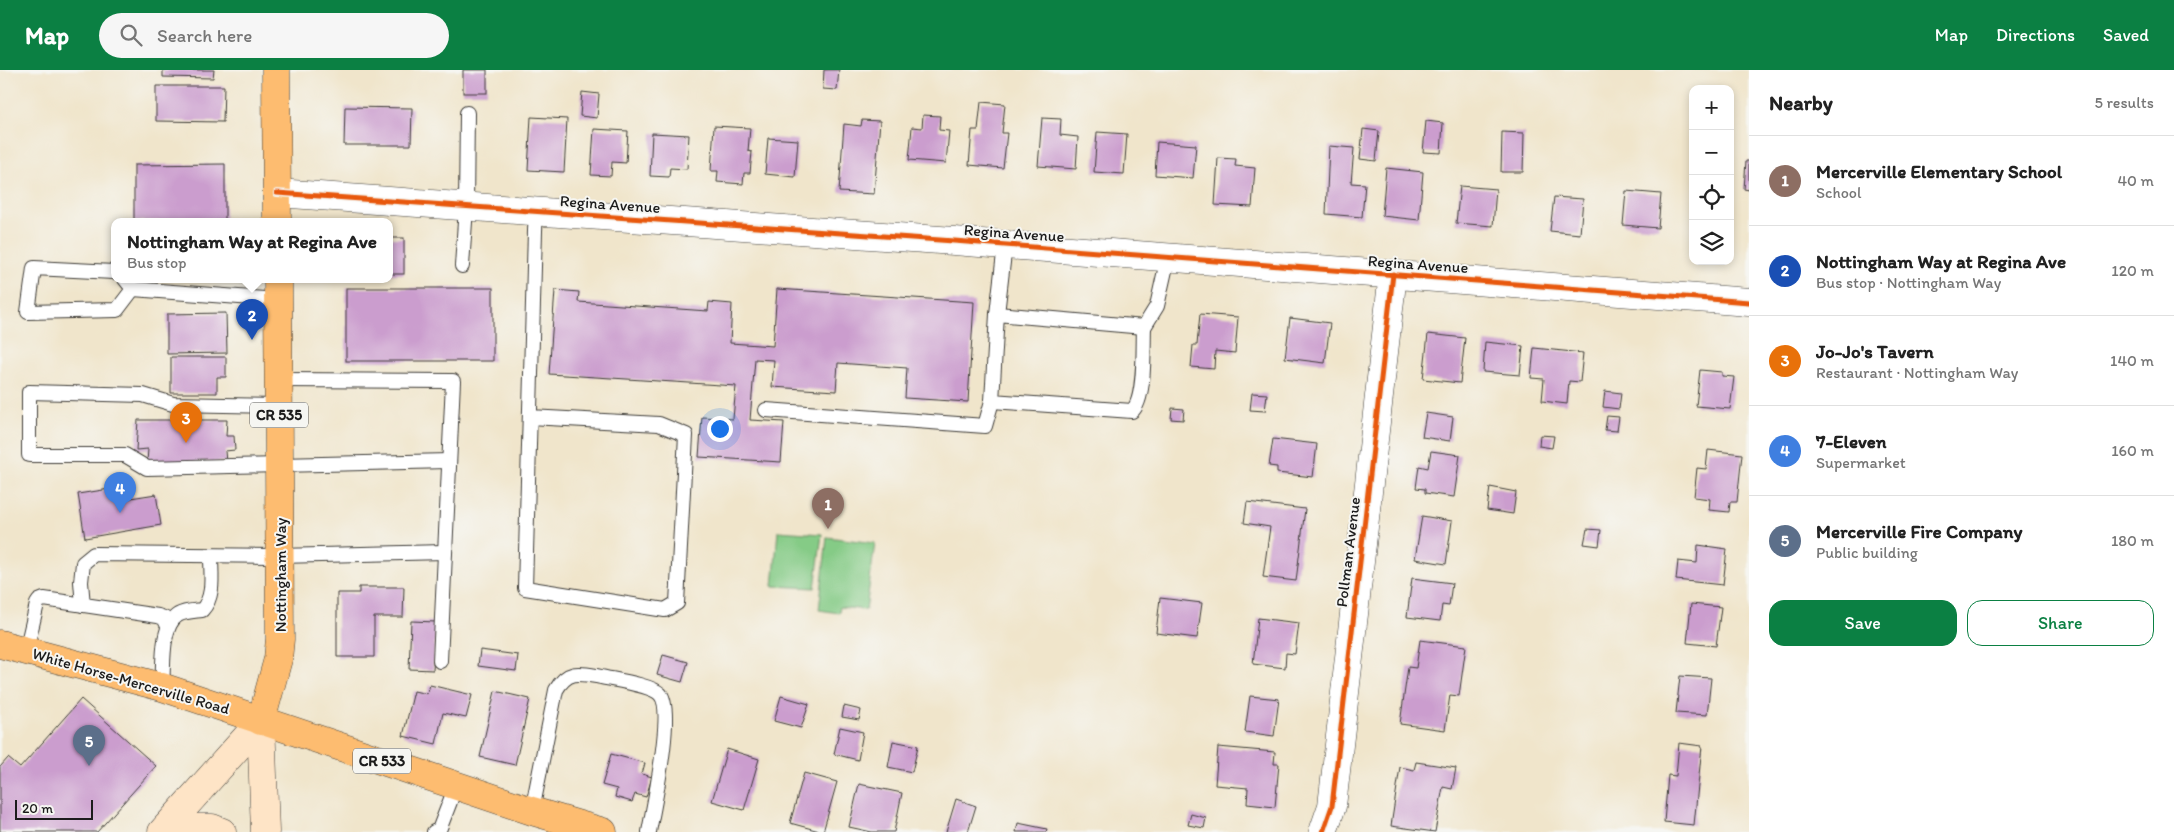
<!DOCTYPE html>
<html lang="en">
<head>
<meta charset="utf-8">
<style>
  body { margin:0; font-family:Itim,sans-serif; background:#f6f6f6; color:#222 }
  .controls { position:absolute; right:15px; top:15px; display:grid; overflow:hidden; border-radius:10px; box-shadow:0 2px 8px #0003 }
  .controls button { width:45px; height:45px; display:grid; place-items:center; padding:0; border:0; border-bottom:1px solid #e0e0e0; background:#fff; color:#222; font:25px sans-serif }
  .scale { position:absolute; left:15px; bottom:12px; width:78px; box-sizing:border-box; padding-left:5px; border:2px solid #1c1c1c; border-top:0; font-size:14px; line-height:18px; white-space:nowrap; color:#1c1c1c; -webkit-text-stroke:4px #f6f6f2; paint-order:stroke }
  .you { position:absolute; left:719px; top:358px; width:18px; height:18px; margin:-12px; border:4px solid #fff; border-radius:50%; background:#1a73e8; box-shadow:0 0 0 8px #1a73e833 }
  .badge { display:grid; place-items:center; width:32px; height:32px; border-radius:50%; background:#0b8043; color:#fff; font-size:16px; font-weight:700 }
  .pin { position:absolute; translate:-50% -41px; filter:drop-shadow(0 1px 2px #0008) }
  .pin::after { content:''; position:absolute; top:26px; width:18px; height:15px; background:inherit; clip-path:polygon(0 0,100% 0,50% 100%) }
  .popup { position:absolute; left:111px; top:148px; width:282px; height:65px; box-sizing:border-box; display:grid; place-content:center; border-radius:10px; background:#fff; filter:drop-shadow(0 1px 4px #0005); font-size:16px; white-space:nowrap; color:#767676 }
  .popup b { font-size:19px; color:#222 }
  .popup::after { content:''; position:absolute; left:50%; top:100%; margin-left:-10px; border:10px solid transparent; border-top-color:#fff }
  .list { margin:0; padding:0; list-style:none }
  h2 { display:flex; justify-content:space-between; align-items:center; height:65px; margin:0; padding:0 20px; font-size:21px }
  h2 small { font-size:16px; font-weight:400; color:#767676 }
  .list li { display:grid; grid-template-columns:32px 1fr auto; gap:15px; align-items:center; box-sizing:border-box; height:90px; padding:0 20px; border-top:1px solid #e0e0e0 }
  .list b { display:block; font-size:19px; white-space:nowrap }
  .list p { margin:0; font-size:16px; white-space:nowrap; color:#767676 }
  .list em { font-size:16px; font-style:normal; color:#767676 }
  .actions { display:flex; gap:10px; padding:15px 20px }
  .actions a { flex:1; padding:11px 0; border:1px solid #0b8043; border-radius:15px; text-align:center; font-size:18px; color:#0b8043 }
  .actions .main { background:#0b8043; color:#fff }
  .icon { flex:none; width:28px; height:28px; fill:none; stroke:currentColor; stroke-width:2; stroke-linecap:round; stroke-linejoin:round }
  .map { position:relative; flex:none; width:1749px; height:762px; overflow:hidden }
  header { display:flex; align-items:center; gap:30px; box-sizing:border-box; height:70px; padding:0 25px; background:#0b8043; color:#fff }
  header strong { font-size:24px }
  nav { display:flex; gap:28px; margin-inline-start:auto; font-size:18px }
  .search { width:350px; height:45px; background:#f6f6f6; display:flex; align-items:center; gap:12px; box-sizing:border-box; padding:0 18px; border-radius:28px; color:#767676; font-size:19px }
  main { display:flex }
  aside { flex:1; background:#fff }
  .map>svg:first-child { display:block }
  .green { fill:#85cb86; stroke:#507451 }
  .building { fill:#cb9dce }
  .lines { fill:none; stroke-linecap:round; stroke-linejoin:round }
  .lane-casing { stroke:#3c3a36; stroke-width:16 }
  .street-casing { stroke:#3c3a36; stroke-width:29 }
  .secondary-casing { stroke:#3c3a36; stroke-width:29 }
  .primary-casing { stroke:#3c3a36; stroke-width:29 }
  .lane { stroke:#fff; stroke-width:14 }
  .street { stroke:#fff; stroke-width:28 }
  .secondary { stroke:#fee4c6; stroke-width:28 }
  .primary { stroke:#fdbc70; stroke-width:28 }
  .cycleway-casing { stroke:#f6f6f2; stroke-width:8 }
  .cycleway { stroke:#e8590c; stroke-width:5 }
  .labels { text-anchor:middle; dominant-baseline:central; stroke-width:4; stroke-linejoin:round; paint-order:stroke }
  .shield { fill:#f6f6f2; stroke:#5d5d5c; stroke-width:1 }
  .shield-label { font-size:15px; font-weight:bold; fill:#1c1c1c }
  .street-label { font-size:16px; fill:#1c1c1c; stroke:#f6f6f2 }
</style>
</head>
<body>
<header>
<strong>Map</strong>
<div class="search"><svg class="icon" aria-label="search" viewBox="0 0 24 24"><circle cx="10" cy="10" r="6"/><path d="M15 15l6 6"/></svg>Search here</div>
<nav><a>Map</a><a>Directions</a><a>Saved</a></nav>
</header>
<main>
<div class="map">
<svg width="1749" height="762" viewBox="0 0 1749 762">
  <rect width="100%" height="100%" fill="#f6f6f2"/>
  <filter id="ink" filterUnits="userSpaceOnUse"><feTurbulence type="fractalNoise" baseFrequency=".02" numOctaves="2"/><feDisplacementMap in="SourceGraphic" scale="10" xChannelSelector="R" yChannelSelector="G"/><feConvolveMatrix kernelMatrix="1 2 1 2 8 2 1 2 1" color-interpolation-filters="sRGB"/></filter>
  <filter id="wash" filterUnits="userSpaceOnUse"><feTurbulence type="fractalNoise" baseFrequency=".0096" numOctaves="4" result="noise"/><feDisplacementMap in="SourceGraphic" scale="20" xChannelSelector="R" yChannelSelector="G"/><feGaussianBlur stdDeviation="1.12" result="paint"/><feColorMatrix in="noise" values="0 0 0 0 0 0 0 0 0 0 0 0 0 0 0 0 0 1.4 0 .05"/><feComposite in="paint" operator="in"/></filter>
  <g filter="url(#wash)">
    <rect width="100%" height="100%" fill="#f0e5cb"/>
    <g class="green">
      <polygon points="778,461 822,464 815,518 773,516"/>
      <polygon points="827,467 875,473 866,540 840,537 839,543 819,540"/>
    </g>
    <g id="blocks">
      <g class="building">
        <polygon points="163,0 214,0 213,8 163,7"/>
        <rect x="463" y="0" width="24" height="23"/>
        <polygon points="824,0 839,0 837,20 823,19"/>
        <polygon points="156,16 224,16 223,52 156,51"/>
        <polygon points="582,22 599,24 597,48 580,46"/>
        <polygon points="981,32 1005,34 1002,63 1007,63 1003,98 969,95 972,60 978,60"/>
        <polygon points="345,37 412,38 411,75 344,75"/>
        <polygon points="923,45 940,46 939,60 949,61 946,93 909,90 912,57 922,58"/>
        <polygon points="531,47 567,49 564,102 528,100"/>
        <polygon points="1042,48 1061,49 1060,65 1078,67 1076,99 1038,96"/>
        <polygon points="862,50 880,51 874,124 839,122 844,54 861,56"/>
        <polygon points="1426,51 1443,53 1441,83 1423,82"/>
        <polygon points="714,56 750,58 748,81 752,82 750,103 744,103 743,114 717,112 718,101 711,101"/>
        <polygon points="594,59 628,61 626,93 612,92 611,106 591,105"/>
        <polygon points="1363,59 1379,61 1376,91 1360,89"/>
        <polygon points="1097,62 1127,64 1124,104 1094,102"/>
        <polygon points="1502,62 1524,63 1523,102 1501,102"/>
        <polygon points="652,63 689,65 687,99 670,98 669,107 650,106"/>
        <polygon points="768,68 798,70 795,107 765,104"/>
        <polygon points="1157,72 1196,75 1193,108 1155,105"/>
        <polygon points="1329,76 1354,78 1351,113 1365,114 1362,147 1326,144"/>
        <polygon points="1218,88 1236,89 1235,96 1255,98 1252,137 1215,135"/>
        <polygon points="1746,91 1749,91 1749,120 1744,119"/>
        <polygon points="225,94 225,151 134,151 134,95"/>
        <polygon points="1386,98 1423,102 1419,150 1382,146"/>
        <polygon points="1460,116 1496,119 1493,156 1456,153"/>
        <polygon points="1626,121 1661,124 1658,158 1623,155"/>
        <polygon points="1554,127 1583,129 1580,164 1550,161"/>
        <rect x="390" y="168" width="14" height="36"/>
        <rect x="346" y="218" width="147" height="73"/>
        <polygon points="777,219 974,232 968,332 905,328 907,298 838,293 836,321 772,317 774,290 755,289 750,350 784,352 781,392 699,387 702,347 733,349 736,316 549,304 555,220 579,222 578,232 708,241 709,232 732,234 730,273 773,276"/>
        <polygon points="226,243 227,283 167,284 167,244"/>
        <polygon points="1200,244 1238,247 1235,283 1215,281 1214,299 1191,297 1193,275 1197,275"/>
        <polygon points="1290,248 1330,253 1325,293 1285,288"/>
        <polygon points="1428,264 1465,268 1460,313 1423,309"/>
        <polygon points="1485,272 1523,276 1520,305 1483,302"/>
        <polygon points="1534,278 1583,283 1580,312 1569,311 1567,334 1542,331 1544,309 1531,308"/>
        <polygon points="171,287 226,287 226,307 217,307 217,323 171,323"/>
        <polygon points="1700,300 1722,302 1722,306 1734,307 1730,339 1696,336"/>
        <polygon points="1605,321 1621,323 1619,339 1603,337"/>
        <polygon points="1252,323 1267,324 1265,341 1250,340"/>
        <polygon points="1172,338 1184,339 1183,350 1171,349"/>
        <polygon points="1426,343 1453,347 1450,371 1422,367"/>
        <polygon points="1607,346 1619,347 1617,361 1605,360"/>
        <polygon points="138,350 227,350 226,366 234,366 235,380 225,381 226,392 147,392 148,379 136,380"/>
        <polygon points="1540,365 1554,366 1552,378 1539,376"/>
        <polygon points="1273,369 1317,374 1313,407 1277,403 1277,397 1269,396"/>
        <polygon points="1708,380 1742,384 1737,432 1730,432 1729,442 1709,440 1710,429 1694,427 1697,398 1706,399"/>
        <polygon points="1431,381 1460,385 1454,427 1425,423 1425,419 1416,418 1419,396 1428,398"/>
        <polygon points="1490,417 1516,422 1513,444 1487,440"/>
        <polygon points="116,418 118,430 156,424 161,455 85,468 78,424"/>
        <polygon points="1247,432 1305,439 1296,511 1263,507 1270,457 1244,453"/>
        <polygon points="1422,446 1452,451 1446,494 1415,489"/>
        <polygon points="1587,459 1601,460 1599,476 1584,474"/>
        <polygon points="1698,475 1727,479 1723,515 1676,510 1678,491 1697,493"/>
        <polygon points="1412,508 1452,513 1449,536 1442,535 1440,551 1407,547"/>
        <polygon points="359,517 404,517 403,547 374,547 374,587 337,587 337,523 359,523"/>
        <polygon points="1160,528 1202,533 1197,568 1156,563"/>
        <polygon points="1691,534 1721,537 1716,576 1687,573"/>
        <polygon points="1258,548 1299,553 1295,584 1286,583 1285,598 1253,594"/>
        <polygon points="411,551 436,552 433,600 409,599"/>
        <polygon points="1420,570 1466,576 1459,626 1450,625 1445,660 1400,654 1408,597 1416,598"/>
        <polygon points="480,580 518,585 516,601 478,596"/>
        <polygon points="663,585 688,592 682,612 657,605"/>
        <polygon points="1680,606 1711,608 1707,645 1676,643"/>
        <polygon points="430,615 472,625 466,648 443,643 436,674 403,666 414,621 427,624"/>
        <polygon points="495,621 530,629 515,695 480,687"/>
        <polygon points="781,626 809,634 801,658 774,651"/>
        <polygon points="1250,626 1279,629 1274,666 1245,662"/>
        <polygon points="81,629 156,696 97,762 0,762 0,697 8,688 20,698"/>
        <polygon points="844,636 861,640 859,650 842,647"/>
        <polygon points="840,657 863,662 858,690 834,684"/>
        <polygon points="893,671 918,676 912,702 888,697"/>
        <polygon points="1679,673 1702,676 1694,755 1664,752 1668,705 1676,706"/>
        <polygon points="1218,677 1275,682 1274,694 1279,694 1275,737 1247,734 1248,718 1215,715"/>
        <polygon points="727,679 759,689 744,740 712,731"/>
        <polygon points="611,684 645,693 642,704 652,707 646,727 635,724 632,732 615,727 617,719 602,715"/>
        <polygon points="1416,692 1456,698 1452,719 1443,717 1435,762 1391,756 1400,697 1414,700"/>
        <polygon points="804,703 837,712 823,762 790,753"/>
        <polygon points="859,714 902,723 894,762 872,762 849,757"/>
        <polygon points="956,729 976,736 968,762 946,762"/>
        <polygon points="1191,744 1206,748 1204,758 1188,755"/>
        <polygon points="1018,753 1047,759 1046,762 1016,762"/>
      </g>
    </g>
  </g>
  <g filter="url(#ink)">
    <use href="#blocks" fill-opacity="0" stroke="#3c3a36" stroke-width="1"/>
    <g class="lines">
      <defs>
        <g id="lane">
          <path d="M1005,175L997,244L992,331L1132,341C1146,329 1143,276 1144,257"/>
          <polyline points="462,196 466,137 467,43"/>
          <polyline points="114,202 34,198 28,242 117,240 133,219"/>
          <polyline points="125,209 133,219 278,230"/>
          <polyline points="997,244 1144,257 1157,236 1168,187"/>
          <polyline points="278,310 453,311 440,591"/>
          <polyline points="279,336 173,334 143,325 29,322 29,385 125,385 147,398 449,391"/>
          <polyline points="766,340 985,356 992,331"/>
          <polyline points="530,347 659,354 686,365 677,533 665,540 525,518 535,161 536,141"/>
          <polyline points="83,535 81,512 83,493 94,484 279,486 445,482"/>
          <polyline points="26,581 37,534 39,531 44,529 158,546 164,548 168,556"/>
          <path d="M162,617C164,597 160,556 178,545C185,541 194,541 202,540C215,526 211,505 211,486"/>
          <path d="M532,741L556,620C568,599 580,603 601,607C614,610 651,615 660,624C675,639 653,739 649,762"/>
          <polyline points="434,762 439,760 456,716"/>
        </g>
        <g id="street">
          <polyline points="277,123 954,171 1749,232"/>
          <polyline points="1323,762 1332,736 1393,204"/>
        </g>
        <g id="secondary">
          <polyline points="261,651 265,762"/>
          <polyline points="166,758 212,758 222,762"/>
          <polyline points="162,762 261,651"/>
        </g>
        <g id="primary">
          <polyline points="276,0 277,151"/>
          <polyline points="0,574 162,617 532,741 603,762"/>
          <polyline points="261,651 278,589 280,569 278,209"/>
        </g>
      </defs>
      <use href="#lane" class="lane-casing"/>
      <use href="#street" class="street-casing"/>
      <use href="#secondary" class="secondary-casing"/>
      <use href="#primary" class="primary-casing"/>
      <use href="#lane" class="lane"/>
      <use href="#street" class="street"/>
      <use href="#secondary" class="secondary"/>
      <use href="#primary" class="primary"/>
      <defs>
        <g id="cycleway">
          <polyline points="277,123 954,171 1749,232"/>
          <polyline points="1323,762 1332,736 1393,204"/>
        </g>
      </defs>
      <use href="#cycleway" class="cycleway-casing"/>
      <use href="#cycleway" class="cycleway"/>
    </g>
  </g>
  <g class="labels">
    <g class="shield">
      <rect x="250" y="332.5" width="58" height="25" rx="4"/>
      <rect x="353" y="678.5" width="58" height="25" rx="4"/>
    </g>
    <g class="shield-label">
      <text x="279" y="345">CR 535</text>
      <text x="382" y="691">CR 533</text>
    </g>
    <g class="street-label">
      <text transform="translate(610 134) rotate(4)">Regina Avenue</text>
      <text transform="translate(1014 163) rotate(4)">Regina Avenue</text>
      <text transform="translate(1418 194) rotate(4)">Regina Avenue</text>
      <text transform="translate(1348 482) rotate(-83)">Pollman Avenue</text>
      <text transform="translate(280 505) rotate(-90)">Nottingham Way</text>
      <text transform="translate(131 611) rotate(16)">White Horse-Mercerville Road</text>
    </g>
  </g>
</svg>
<div class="controls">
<button>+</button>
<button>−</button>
<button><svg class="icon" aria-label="locate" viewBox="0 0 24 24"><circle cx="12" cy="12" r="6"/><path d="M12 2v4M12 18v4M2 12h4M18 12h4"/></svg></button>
<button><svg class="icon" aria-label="layers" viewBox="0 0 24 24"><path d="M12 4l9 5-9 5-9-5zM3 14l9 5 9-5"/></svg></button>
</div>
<div class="scale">20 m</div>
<div class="you"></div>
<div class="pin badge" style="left:828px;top:459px;background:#8d6e63">1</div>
<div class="pin badge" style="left:252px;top:270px;background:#1a4fb4">2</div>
<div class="popup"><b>Nottingham Way at Regina Ave</b>Bus stop</div>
<div class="pin badge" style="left:186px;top:373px;background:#e8710a">3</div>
<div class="pin badge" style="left:120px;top:443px;background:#3f7fe0">4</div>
<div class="pin badge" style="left:89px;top:696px;background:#5c6f8a">5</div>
</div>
<aside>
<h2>Nearby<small>5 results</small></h2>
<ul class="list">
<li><span class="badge" style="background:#8d6e63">1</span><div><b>Mercerville Elementary School</b><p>School</p></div><em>40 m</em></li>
<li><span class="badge" style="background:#1a4fb4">2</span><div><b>Nottingham Way at Regina Ave</b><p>Bus stop · Nottingham Way</p></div><em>120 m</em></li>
<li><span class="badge" style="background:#e8710a">3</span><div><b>Jo-Jo's Tavern</b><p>Restaurant · Nottingham Way</p></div><em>140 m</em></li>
<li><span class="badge" style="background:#3f7fe0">4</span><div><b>7-Eleven</b><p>Supermarket</p></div><em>160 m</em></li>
<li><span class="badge" style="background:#5c6f8a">5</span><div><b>Mercerville Fire Company</b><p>Public building</p></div><em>180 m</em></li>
</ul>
<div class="actions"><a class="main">Save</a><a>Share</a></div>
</aside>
</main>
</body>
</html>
